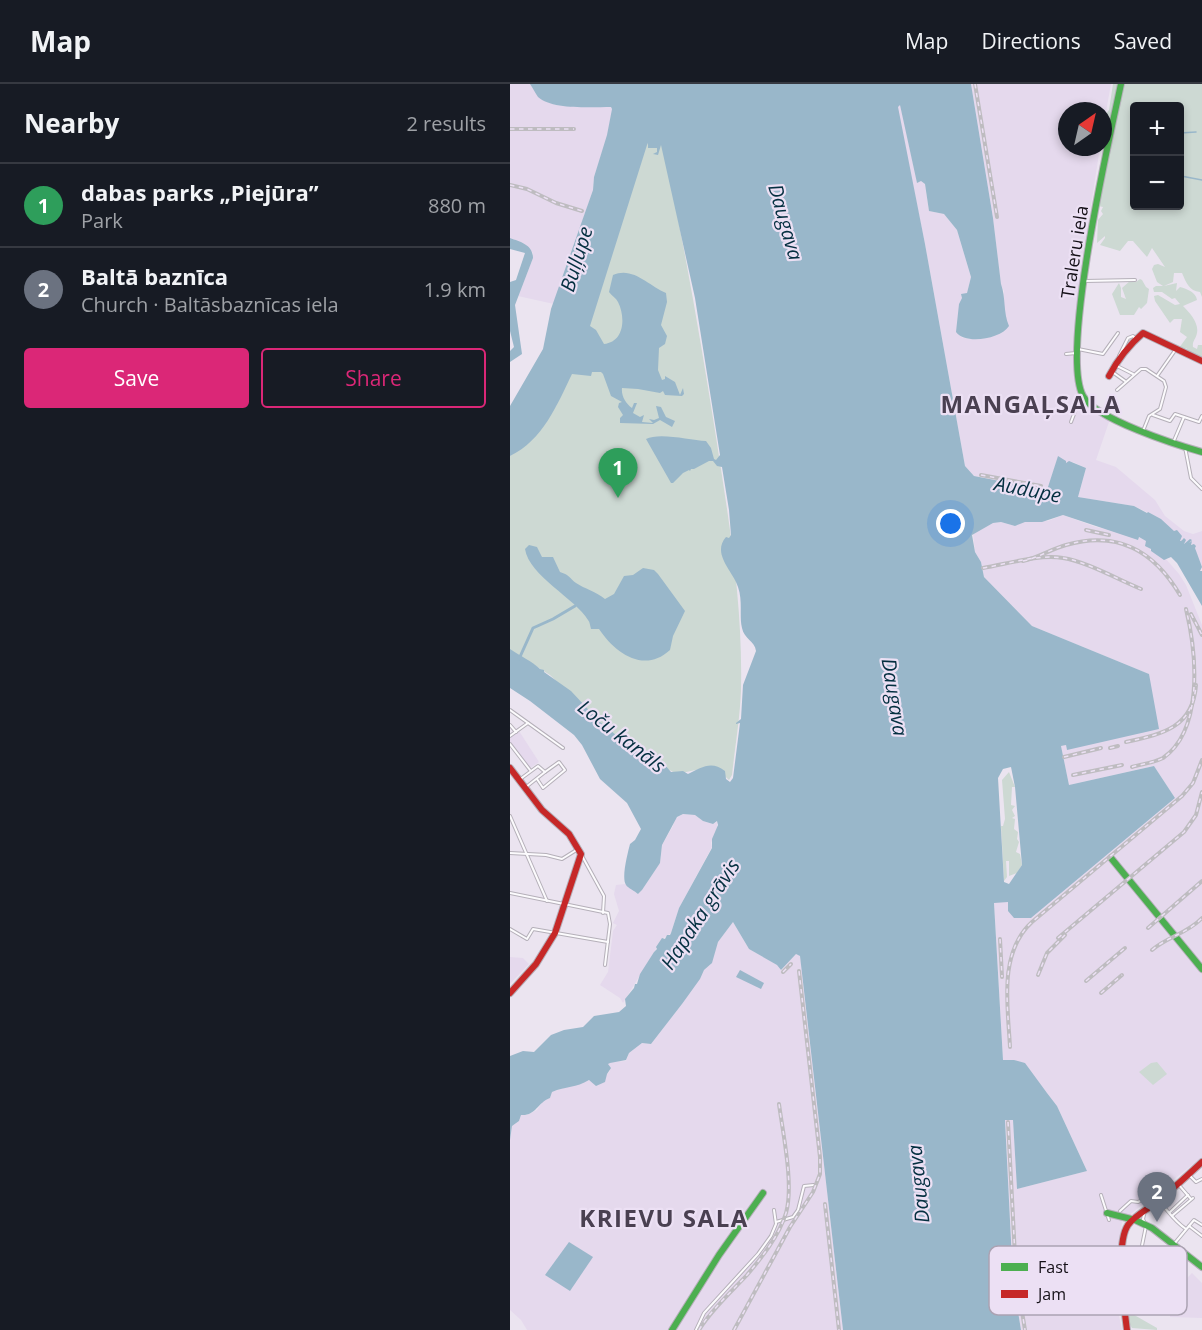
<!DOCTYPE html>
<html lang="en">
<head>
<meta charset="utf-8">
<style>
  body { margin:0; font-family:"Open Sans",sans-serif; background:#242831; color:#f1f3f6 }
  .controls { position:absolute; right:18px; top:18px; display:grid; overflow:hidden; border-radius:6px; box-shadow:0 3px 9px #0003 }
  .controls button { width:54px; height:54px; display:grid; place-items:center; padding:0; border:0; border-bottom:2px solid #363941; background:#171b24; color:#f1f3f6; font:30px sans-serif }
  .compass { position:absolute; left:548px; top:18px; width:54px; height:54px; border-radius:50%; background:#171b24; box-shadow:0 3px 9px #0003; rotate:34deg }
  .you { position:absolute; left:441px; top:440px; width:21px; height:21px; margin:-15px; border:4px solid #fff; border-radius:50%; background:#1a73e8; box-shadow:0 0 0 9px #1a73e833 }
  .badge { display:grid; place-items:center; width:39px; height:39px; border-radius:50%; background:#db2777; color:#fff; font-size:20px; font-weight:700 }
  .pin { position:absolute; translate:-50% -50px; filter:drop-shadow(0 2px 3px #0008) }
  .pin::after { content:''; position:absolute; top:32px; width:21px; height:18px; background:inherit; clip-path:polygon(0 0,100% 0,50% 100%) }
  .list { margin:0; padding:0; list-style:none }
  h2 { display:flex; justify-content:space-between; align-items:center; height:78px; margin:0; padding:0 24px; font-size:26px }
  h2 small { font-size:20px; font-weight:400; color:#9ea1a6 }
  .list li { display:grid; grid-template-columns:39px 1fr auto; gap:18px; align-items:center; box-sizing:border-box; height:84px; padding:0 24px; border-top:2px solid #363941 }
  .list b { display:block; font-size:22px; white-space:nowrap }
  .list p { margin:0; font-size:20px; white-space:nowrap; color:#9ea1a6 }
  .list em { font-size:20px; font-style:normal; color:#9ea1a6 }
  .actions { display:flex; gap:12px; padding:18px 24px }
  .actions a { flex:1; padding:14px 0; border:2px solid #db2777; border-radius:6px; text-align:center; font-size:21px; color:#db2777 }
  .actions .main { background:#db2777; color:#fff }
  .map { position:relative; flex:none; width:692px; height:1246px; overflow:hidden }
  header { display:flex; align-items:center; gap:36px; box-sizing:border-box; height:84px; padding:0 30px; background:#171b24; border-bottom:2px solid #363941 }
  header strong { font-size:28px }
  nav { display:flex; gap:33px; margin-inline-start:auto; font-size:21px }
  main { display:flex }
  aside { flex:1; background:#171b24 }
  .map>svg:first-child { display:block }
  .built { fill:#e5d9ed }
  .green { fill:#cdd9d3; fill-rule:evenodd }
  .water { fill:#99b7ca; fill-rule:evenodd }
  .lines { fill:none; stroke-linecap:round; stroke-linejoin:round }
  .stream { stroke:#99b7ca; stroke-width:1.5 }
  .canal { stroke:#99b7ca; stroke-width:3 }
  .street-casing { stroke:#b5b0b9; stroke-width:4 }
  .fast-casing { stroke:#b5b0b9; stroke-width:8 }
  .jam-casing { stroke:#b5b0b9; stroke-width:8 }
  .street { stroke:#fcfbfd; stroke-width:2 }
  .fast { stroke:#4caf50; stroke-width:6 }
  .jam { stroke:#c62828; stroke-width:6 }
  .rail-casing { stroke:#bebcc0; stroke-width:4 }
  .rail { stroke:#ece0f4; stroke-width:1.5; stroke-dasharray:4.5; stroke-linecap:butt }
  .labels { text-anchor:middle; dominant-baseline:central; stroke-width:4.5; stroke-linejoin:round; paint-order:stroke }
  .street-label { font-size:18px; fill:#141017; stroke:#ece0f4 }
  .water-label { font-size:20px; font-style:italic; fill:#042f40; stroke:#ece0f4 }
  .district-label { font-size:24px; font-weight:bold; letter-spacing:1.5px; fill:#4a4051; stroke:#ece0f4 }
  .key { fill:#ece0f4; stroke:#aba2b2; stroke-width:1.5 }
  .key-label { font-size:16px; fill:#141017 }
</style>
</head>
<body>
<header>
<strong>Map</strong>
<nav><a>Map</a><a>Directions</a><a>Saved</a></nav>
</header>
<main>
<aside>
<h2>Nearby<small>2 results</small></h2>
<ul class="list">
<li><span class="badge" style="background:#2e9e5b">1</span><div><b>dabas parks „Piejūra”</b><p>Park</p></div><em>880 m</em></li>
<li><span class="badge" style="background:#6b7280">2</span><div><b>Baltā baznīca</b><p>Church · Baltāsbaznīcas iela</p></div><em>1.9 km</em></li>
</ul>
<div class="actions"><a class="main">Save</a><a>Share</a></div>
</aside>
<div class="map">
<svg width="692" height="1246" viewBox="0 0 692 1246">
  <rect width="100%" height="100%" fill="#ebe4f0"/>
  <g class="built">
    <polygon points="0,0 20,0 45,21 101,23 102,25 98,50 84,93 83,106 44,220 8,212 23,174 23,169 13,159 0,154"/>
    <polygon points="461,0 601,0 594,39 593,27 557,27 557,63 590,63 573,174 570,174 570,176 573,177 565,255 567,310 600,335 586,376 606,383 645,416 655,432 674,447 683,450 692,447 692,483 687,471 683,472 686,466 685,464 679,458 673,459 673,454 671,458 666,455 654,438 647,433 624,422 568,413 576,384 563,378 557,379 548,373 537,406 464,392 455,382 415,160 387,23 390,20 407,98 411,97 415,100 419,127 434,130 447,146 461,193 457,209 449,220 451,253 459,255 481,253 496,235 493,225 494,207 491,201 483,134"/>
    <polygon points="553,431 586,443 601,446 627,455 628,453 637,457 641,467 656,475 669,490 676,501 692,541 692,1073 612,1137 610,1162 611,1177 606,1180 609,1232 612,1246 511,1246 503,1197 495,1036 503,1036 507,1105 577,1087 547,1022 537,1009 525,994 527,1000 521,991 524,992 517,983 504,976 493,976 484,818 498,818 521,834 665,714 644,682 559,701 551,662 556,661 557,666 639,590 522,542 474,493 471,478 465,468 463,449 483,439 491,438 505,442 515,437 538,437"/>
    <polygon points="9,647 29,678 20,684 0,658 0,654"/>
    <polygon points="173,730 185,731 193,737 203,740 207,738 207,744 201,759 202,763 169,824 161,849 152,855 113,919 110,914 90,901 98,888 103,847 107,841 103,839 109,827 104,810 106,801 115,800 128,810 132,806 150,779 152,761 163,742 165,735"/>
    <polygon points="223,838 239,865 268,881 271,886 286,870 290,871 333,1246 17,1246 11,1236 0,1226 0,1056 2,1042 9,1037 11,1031 17,1031 27,1026 33,1017 40,1014 42,1008 77,996 81,997 97,990 100,987 98,980 100,978 116,977 119,969 132,959 141,960 172,920 194,886 200,881 208,858"/>
    <polygon points="0,873 13,874 19,880 0,900"/>
    <polygon points="682,1189 692,1199 692,1234 660,1233 663,1205 660,1202 670,1190 676,1195"/>
  </g>
  <g class="green">
    <polygon points="603,0 609,0 598,52 596,53 596,41 593,41 593,34 599,26"/>
    <path d="M612,0H692V213L690,208C679,207 676,198 672,189H664L663,198L654,202L667,199L666,207L670,203C677,205 686,208 687,216L673,222C680,229 689,239 687,249C686,255 682,257 683,263L687,265L688,261H692V275L680,269L676,264L674,266L669,264L677,253L670,248L672,235H664L660,239L645,217L644,212L648,211L665,221L670,220L665,214L662,215L652,208H644L643,204L646,202H653L647,198L642,185L644,181L648,180L655,183L642,164L637,173L623,157H618L610,167L590,161L595,154V152L587,159L588,136L593,130L591,127L593,123L588,122ZM624,22H670V122H624Z"/>
    <path d="M151,53C173,153 190,252 206,353C219,437 233,520 231,606C230,634 225,663 222,691L219,696L204,682L167,690L118,664L97,647L40,591L0,566V372L11,364L46,322L59,292L136,60Z"/>
    <polygon points="630,195 632,196 636,203 639,205 637,219 631,225 629,223 624,231 610,231 602,210 609,199 611,204 611,213 616,215 612,204 620,197 626,198"/>
    <polygon points="499,688 505,703 502,703 501,721 505,722 502,726 505,732 502,734 505,735 504,745 508,748 507,755 509,758 506,768 510,770 512,781 507,789 499,792 499,777 496,777 497,793 494,797 491,742 493,742 495,735 492,696"/>
    <polygon points="647,978 657,990 643,1001 629,988 641,979"/>
    <polygon points="619,1228 647,1244 647,1246 622,1244 619,1239"/>
  </g>
  <g class="water">
    <path d="M20,0H461L483,134L491,200C496,214 493,228 499,242C491,255 455,261 446,248L449,220L452,214L451,210L457,209L461,193L447,146L434,130L419,127L415,100L411,97L407,99L390,21L388,23L415,160L455,382L464,392L537,406L548,372L556,377V379L559,377L576,384L568,413L624,422L637,429L638,428L651,435L664,447L667,446L672,452L670,457H671L674,454L676,456L674,460L680,455L682,456L679,459L682,457L681,461L684,460L686,462L685,464L692,483L690,487H692V522L667,479L661,473L654,476L641,467V465L635,462L636,457L629,453L628,456L553,431L532,438H515L505,442L491,438L483,439L462,451L465,468L471,478L474,493L522,542L639,590L649,645L557,666L556,661L551,662L559,701L644,682L665,714L521,834H504L498,827V818L484,819L493,976H504L515,979L537,1009L547,1022L577,1087L507,1105L503,1036H495L503,1197L511,1246H333L290,872L286,870L271,886L267,881L239,865L223,838L208,858L202,879L194,886L190,895L172,920L141,960L132,959L119,969L116,976L100,979L98,980L101,984L97,990L95,998L86,1002L79,996C66,1004 56,1002 42,1008L40,1014C27,1019 26,1032 11,1031L9,1037L2,1042L0,1056V972L13,967L24,968L41,951L54,946L73,943L84,932L109,928L116,922L115,915L124,904L125,900H127L130,890L144,868L147,865L146,863L152,854L155,855L157,851H160L161,849L169,824L202,764V755L208,741L207,737L203,740L193,737L185,731L173,730L167,733L152,761L150,779L132,806L128,810C125,807 118,804 116,801C111,794 118,768 120,760L125,756L131,745L117,719L90,695L72,661L64,651L20,617L0,604V565C10,572 22,577 30,585L34,586V588L61,607L90,638L112,656L155,681L161,688L173,687L178,690C191,684 201,676 215,687L216,695L220,698L223,694L230,639L226,640V639L231,635L233,601L246,567C245,557 234,555 232,544C229,532 233,517 228,503C224,488 201,470 216,453L219,454L221,451L219,426L212,383L207,382L203,377H199L184,385H181L180,387L179,386L173,389L163,399H161L136,355C149,348 180,356 196,357L201,364L204,375L206,376L210,371L185,214L151,61L148,71L143,70L147,68V64H138V59L137,61L80,242L86,246L94,260C114,258 116,234 108,218C106,214 102,212 99,208L103,191C123,182 139,202 156,209L157,218L151,241L157,252L155,260L149,264L148,286L152,296L155,295V292L165,298L170,311L173,304L174,310L172,312L155,311L153,307L150,309L128,305L112,304C111,312 116,320 122,324L124,319H127L123,329L130,333L134,331L132,338L143,339L139,335L144,336L149,334L146,322L151,323L156,333L165,337L162,343L150,336L143,340L110,339V334L113,331L108,323L109,319L112,318L101,312L93,290L91,288H82L81,292L62,290C47,321 33,356 0,372V322L33,265L41,225L83,106L84,93L97,51L102,25L101,23C82,23 42,26 28,13C25,9 23,4 20,0ZM501,683L505,703L512,781L499,800L494,798L488,694L493,685Z"/>
    <path d="M0,154C11,158 23,161 23,174L5,221L12,270L0,278V267L4,263L0,247V198L6,196L15,169L0,165Z"/>
    <path d="M19,461L27,463L32,473H43L50,488C60,491 59,494 66,499C75,505 85,507 95,515L104,510L114,492L123,491L133,484L144,486L148,490L175,527L163,552L160,566C134,590 105,569 89,545H81C80,542 80,538 78,536C66,515 19,492 15,465Z"/>
    <polygon points="230,886 254,899 251,905 226,893"/>
    <polygon points="59,1158 83,1173 60,1207 35,1191"/>
  </g>
  <g class="lines">
    <g class="stream">
      <polyline points="670,49 686,48"/>
      <polyline points="670,90 671,92 692,96"/>
    </g>
    <polyline class="canal" points="9,575 23,544 43,535 65,522"/>
    <defs>
      <g id="street">
        <polyline points="575,197 625,196"/>
        <polyline points="568,265 593,270 608,249"/>
        <polyline points="556,270 566,269"/>
        <polyline points="609,272 618,254 623,252 626,255"/>
        <polyline points="605,281 623,290"/>
        <polyline points="601,287 615,297"/>
        <polyline points="647,292 666,265"/>
        <polyline points="607,306 631,285 636,285 654,297 656,303 650,325 639,332 633,347"/>
        <polyline points="643,331 660,337 665,330 674,333"/>
        <polyline points="561,338 569,317 573,313"/>
        <polyline points="663,359 674,333 689,338 692,332"/>
        <polyline points="675,363 681,394 692,405"/>
        <polyline points="0,626 53,664"/>
        <polyline points="0,641 6,648"/>
        <polyline points="0,652 18,639"/>
        <polyline points="0,660 20,686"/>
        <polyline points="9,696 28,682 35,688 49,678 55,686 33,704 27,695"/>
        <polyline points="16,703 35,688"/>
        <polyline points="0,732 37,817"/>
        <polyline points="0,769 36,771 52,775 68,765"/>
        <polyline points="71,770 94,812 93,829"/>
        <polyline points="0,809 98,829 100,840 95,881"/>
        <polyline points="0,845 17,855 23,845 98,858"/>
        <polyline points="678,1090 686,1098 692,1095"/>
        <polyline points="668,1100 681,1115"/>
        <polyline points="591,1111 599,1136"/>
        <polyline points="638,1113 657,1097"/>
        <path d="M649,1117C658,1127 665,1138 676,1145"/>
        <polyline points="610,1127 621,1117 628,1118 638,1113 645,1120"/>
        <polyline points="660,1128 678,1111"/>
        <polyline points="663,1131 683,1114"/>
        <polyline points="266,1138 283,1133 288,1126 294,1102 304,1101"/>
        <polyline points="679,1142 692,1152"/>
        <polyline points="664,1160 684,1136 692,1141"/>
        <polyline points="613,1189 634,1195 641,1204 658,1216 658,1220"/>
        <polyline points="626,1191 636,1142 633,1135 635,1127"/>
        <polyline points="186,1246 194,1229 248,1170 261,1152 266,1140 264,1126"/>
      </g>
      <g id="fast">
        <path d="M611,0C599,56 550,269 573,312C585,335 667,361 692,368"/>
        <polyline points="601,774 692,885"/>
        <polyline points="597,1129 625,1136 642,1144 692,1183"/>
        <polyline points="162,1246 209,1171 253,1109"/>
      </g>
      <g id="jam">
        <path d="M599,292C608,275 618,262 633,249L692,277"/>
        <polyline points="0,684 32,726 59,750 71,770 45,849 26,880 0,909"/>
        <path d="M617,1246C614,1223 605,1160 618,1141C625,1131 638,1125 647,1118C663,1105 677,1092 692,1078"/>
      </g>
    </defs>
    <use href="#street" class="street-casing"/>
    <use href="#fast" class="fast-casing"/>
    <use href="#jam" class="jam-casing"/>
    <use href="#street" class="street"/>
    <use href="#fast" class="fast"/>
    <use href="#jam" class="jam"/>
    <defs>
      <g id="rail">
        <polyline points="465,0 487,133"/>
        <polyline points="0,45 64,45"/>
        <polyline points="0,101 17,105 46,119 72,127"/>
        <polyline points="471,391 531,402"/>
        <polyline points="576,446 599,451"/>
        <path d="M513,477C528,474 541,465 556,461C608,446 644,467 670,511"/>
        <path d="M473,484C497,480 529,470 553,474C575,477 609,496 631,505"/>
        <polyline points="681,530 692,551"/>
        <path d="M616,658C652,650 683,644 686,601"/>
        <polyline points="600,664 608,662"/>
        <polyline points="554,673 591,664"/>
        <path d="M622,683C632,680 643,679 653,674C692,647 688,575 676,525"/>
        <polyline points="563,691 612,681"/>
        <polyline points="638,844 692,797"/>
        <polyline points="548,854 674,748 686,731 692,708"/>
        <polyline points="490,855 492,893"/>
        <path d="M642,866C657,853 678,849 692,834"/>
        <polyline points="273,888 281,880"/>
        <polyline points="528,891 537,869 555,851"/>
        <polyline points="576,897 615,864"/>
        <polyline points="591,909 612,891"/>
        <path d="M500,963C498,923 488,869 522,838L672,712L683,699L692,676"/>
        <polyline points="498,1038 506,1191 515,1246"/>
        <polyline points="315,1120 329,1246"/>
        <path d="M189,1246C201,1226 221,1208 237,1191C252,1173 269,1152 276,1129C284,1101 273,1050 269,1020"/>
        <polyline points="224,1246 280,1143 303,1108 310,1090 310,1073 289,887"/>
      </g>
    </defs>
    <use href="#rail" class="rail-casing"/>
    <use href="#rail" class="rail"/>
  </g>
  <g class="labels">
    <g class="street-label">
      <text transform="translate(564 168) rotate(-81)">Traleru iela</text>
    </g>
    <g class="water-label">
      <text transform="translate(276 138) rotate(74)">Daugava</text>
      <text transform="translate(66 175) rotate(-73)">Buļļupe</text>
      <text transform="translate(518 405) rotate(11)">Audupe</text>
      <text transform="translate(385 613) rotate(81)">Daugava</text>
      <text transform="translate(112 652) rotate(38)">Loču kanāls</text>
      <text transform="translate(190 830) rotate(-57)">Hapaka grāvis</text>
      <text transform="translate(408 1100) rotate(-96)">Daugava</text>
    </g>
    <g class="district-label">
      <text x="521" y="319">MANGAĻSALA</text>
      <text x="154" y="1133">KRIEVU SALA</text>
    </g>
  </g>
  <rect x="479" y="1162" width="198" height="69" rx="9" class="key"/>
  <rect x="491" y="1179" width="27" height="8" fill="#4caf50"/>
  <rect x="491" y="1206" width="27" height="8" fill="#c62828"/>
  <g class="key-label">
    <text x="528" y="1189">Fast</text>
    <text x="528" y="1216">Jam</text>
  </g>
</svg>
<div class="controls">
<button>+</button>
<button>−</button>
</div>
<svg class="compass" viewBox="-18 -18 36 36"><path d="M0-13l5 13h-10z" fill="#e53935"/><path d="M0 13l5-13h-10z" fill="#9ea1a6"/></svg>
<div class="you"></div>
<div class="pin badge" style="left:108px;top:414px;background:#2e9e5b">1</div>
<div class="pin badge" style="left:647px;top:1138px;background:#6b7280">2</div>
</div>
</main>
</body>
</html>
